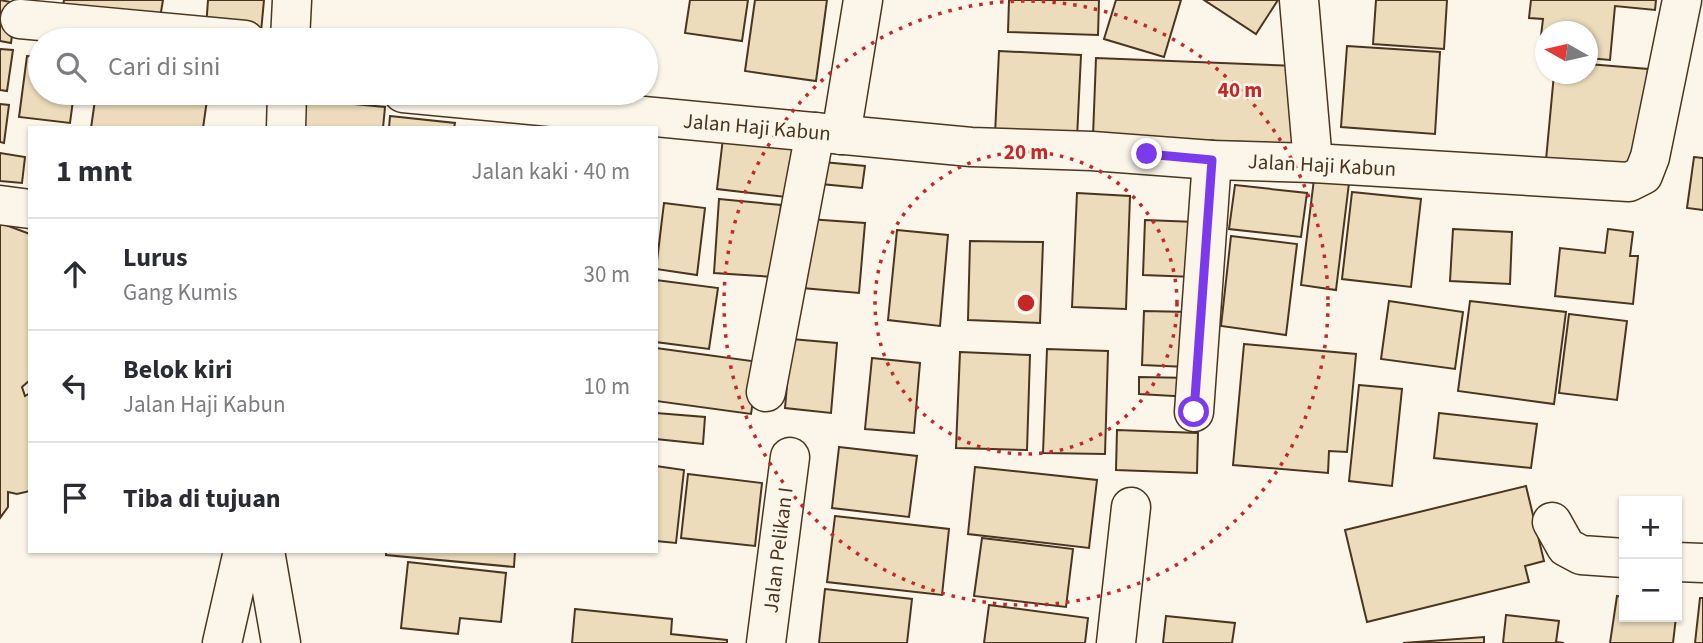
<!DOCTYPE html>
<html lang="id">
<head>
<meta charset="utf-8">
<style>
  body { margin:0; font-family:"Source Sans 3",sans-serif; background:#f7f7f7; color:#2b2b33 }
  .controls { position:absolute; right:21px; bottom:21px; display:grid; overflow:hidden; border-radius:0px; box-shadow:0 2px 5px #0004 }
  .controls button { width:63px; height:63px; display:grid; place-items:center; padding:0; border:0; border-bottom:2px solid #e1e1e2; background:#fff; color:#2b2b33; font:35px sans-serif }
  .compass { position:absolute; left:1535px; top:21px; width:63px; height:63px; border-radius:50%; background:#fff; box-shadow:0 2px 5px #0004; rotate:278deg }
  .stop { position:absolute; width:21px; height:21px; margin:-16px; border:5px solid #7c3aed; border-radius:50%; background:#fff }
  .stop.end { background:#7c3aed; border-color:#fff; box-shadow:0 2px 7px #0008 }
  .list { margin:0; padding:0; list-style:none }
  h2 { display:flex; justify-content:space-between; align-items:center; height:91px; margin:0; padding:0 28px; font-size:30px }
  h2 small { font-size:23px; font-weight:400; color:#7c7c81 }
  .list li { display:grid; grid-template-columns:46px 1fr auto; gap:21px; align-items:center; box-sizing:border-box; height:112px; padding:0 28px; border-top:2px solid #e1e1e2 }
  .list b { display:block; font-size:26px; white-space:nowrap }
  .list p { margin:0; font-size:23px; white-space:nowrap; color:#7c7c81 }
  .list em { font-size:23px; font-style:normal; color:#7c7c81 }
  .icon { flex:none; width:38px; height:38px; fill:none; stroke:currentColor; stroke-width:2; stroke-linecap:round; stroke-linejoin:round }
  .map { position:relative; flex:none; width:1703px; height:643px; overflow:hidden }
  .search { position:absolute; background:#fff; box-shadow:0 2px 5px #0004; left:28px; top:28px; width:630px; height:77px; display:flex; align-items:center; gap:18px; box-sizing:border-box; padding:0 24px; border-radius:38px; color:#7c7c81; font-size:26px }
  .panel { position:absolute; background:#fff; box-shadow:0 2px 5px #0004; left:28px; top:126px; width:630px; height:427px; border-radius:0px }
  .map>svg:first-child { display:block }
  .building { fill:#ecdcbc; stroke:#4a3520; stroke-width:2 }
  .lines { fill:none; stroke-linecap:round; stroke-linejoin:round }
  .minor-casing { stroke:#4a3520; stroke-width:41 }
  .tertiary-casing { stroke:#4a3520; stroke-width:41 }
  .minor { stroke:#fbf6e9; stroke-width:38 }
  .tertiary { stroke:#fbf6e9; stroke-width:38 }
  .route { stroke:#7c3aed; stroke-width:9 }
  .ring { fill:none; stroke:#c62828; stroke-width:3.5; stroke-dasharray:3.5 7 }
  .labels { text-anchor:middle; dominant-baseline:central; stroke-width:5; stroke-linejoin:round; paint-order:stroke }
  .street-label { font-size:21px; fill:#4a3520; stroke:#fbf6e9 }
  .centre { fill:#c62828; stroke:#fbf6e9; stroke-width:3.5 }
  .ring-label { font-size:21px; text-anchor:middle; font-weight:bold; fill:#c62828; stroke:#fbf6e9; stroke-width:5; stroke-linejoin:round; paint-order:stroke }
</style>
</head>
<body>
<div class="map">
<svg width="1703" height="643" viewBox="0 0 1703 643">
  <rect width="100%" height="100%" fill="#fbf6e9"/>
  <g class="building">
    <polygon points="0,0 16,3 11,43 0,41"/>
    <polygon points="64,0 163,0 160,18 63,5"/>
    <polygon points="208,0 264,0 261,32 206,28"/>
    <polygon points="690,0 748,0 742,41 685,33"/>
    <polygon points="755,0 827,0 816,81 745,71"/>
    <polygon points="1009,0 1099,0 1098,35 1008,32"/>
    <polygon points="1116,0 1181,0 1164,57 1104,39"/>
    <polygon points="1204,0 1278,0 1256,34"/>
    <polygon points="1376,0 1447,0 1444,49 1373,44"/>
    <polygon points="1531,0 1656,0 1655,10 1615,6 1610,60 1588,58 1588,32 1546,32 1546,54 1539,53 1543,19 1529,18"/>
    <polygon points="1347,46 1440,52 1435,134 1341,127"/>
    <polygon points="0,49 13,50 7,91 0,90"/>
    <polygon points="999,51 1081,55 1077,138 995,134"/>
    <polygon points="27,56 40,57 40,93 74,93 70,123 19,117"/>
    <polygon points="1096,58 1298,66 1294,144 1093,136"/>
    <polygon points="1588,64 1648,69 1638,168 1546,160 1554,74 1588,74"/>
    <polygon points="96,93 208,93 203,128 91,128"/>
    <polygon points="292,98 385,107 383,128 290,128"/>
    <polygon points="0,104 9,105 4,143 0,142"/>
    <polygon points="390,116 455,123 454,128 389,128"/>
    <polygon points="723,138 801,147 795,198 717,189"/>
    <polygon points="0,153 25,157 22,183 0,181"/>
    <polygon points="1694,157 1703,158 1703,210 1687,208"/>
    <polygon points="823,162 865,166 862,188 821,184"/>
    <polygon points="1314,179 1349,183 1336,290 1301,285"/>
    <polygon points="1235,185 1307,193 1301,237 1229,229"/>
    <polygon points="1352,192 1421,199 1411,287 1342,279"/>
    <polygon points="1077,193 1130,196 1126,309 1072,307"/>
    <polygon points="719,199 781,205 775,277 714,273"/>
    <polygon points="664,203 705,208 697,275 656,269"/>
    <polygon points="808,219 865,223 859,293 802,288"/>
    <polygon points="1145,220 1196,222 1194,277 1143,275"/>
    <polygon points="0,223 30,234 30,380 22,387 25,396 30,393 30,491 17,494 8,492 8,507 0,518"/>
    <polygon points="1453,229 1512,232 1510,284 1450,281"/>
    <polygon points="1608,229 1633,232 1630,256 1638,256 1633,304 1555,296 1560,248 1605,253"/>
    <polygon points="897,230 948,235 940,326 888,320"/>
    <polygon points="1231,236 1297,244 1286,335 1221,326"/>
    <polygon points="970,241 1043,242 1040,323 968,320"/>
    <polygon points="656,280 718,288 709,349 656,342"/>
    <polygon points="1389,301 1463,312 1455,369 1381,359"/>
    <polygon points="1470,301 1566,312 1554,404 1458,391"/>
    <polygon points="1144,311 1189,312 1187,367 1142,365"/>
    <polygon points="1569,314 1627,321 1617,400 1559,393"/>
    <polygon points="791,339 837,343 831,413 785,408"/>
    <polygon points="1244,344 1356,354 1347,452 1329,451 1328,473 1233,465"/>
    <polygon points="656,348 759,362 751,414 656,401"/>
    <polygon points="1047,349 1108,351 1105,454 1043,453"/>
    <polygon points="960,352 1030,355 1027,450 956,448"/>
    <polygon points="872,358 920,363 914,433 865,429"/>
    <polygon points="1139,377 1192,378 1191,397 1139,394"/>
    <polygon points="1359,385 1402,389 1392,486 1349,481"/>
    <polygon points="656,413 705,417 703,444 656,439"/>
    <polygon points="1439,413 1537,424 1531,468 1434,458"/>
    <polygon points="1117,430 1198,433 1197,473 1116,470"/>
    <polygon points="839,447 917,456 909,517 832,508"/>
    <polygon points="656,466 684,470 676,543 656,541"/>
    <polygon points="975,467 1097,480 1089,548 968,534"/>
    <polygon points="688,474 762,483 755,546 681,538"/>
    <polygon points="1526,486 1544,561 1525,566 1529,582 1367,622 1345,530"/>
    <polygon points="835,516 949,529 942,595 827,582"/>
    <polygon points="982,538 1073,549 1066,607 974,596"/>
    <polygon points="386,551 515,551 514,567 386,555"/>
    <polygon points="408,562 506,573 501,622 460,618 458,634 401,628"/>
    <polygon points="825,589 912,599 907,643 819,643"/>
    <polygon points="1617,596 1624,597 1624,617 1676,617 1673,643 1610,643"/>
    <polygon points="1700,598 1703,598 1703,643 1695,643"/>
    <polygon points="989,605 1088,618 1085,643 984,643"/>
    <polygon points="575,609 672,619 671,634 727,640 727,643 572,643"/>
    <polygon points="1506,615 1559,621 1556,642 1564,643 1503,643"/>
    <polygon points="1166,616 1235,623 1232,643 1163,643"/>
    <polygon points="1484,637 1484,643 1403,643"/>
  </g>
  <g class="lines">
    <defs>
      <g id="minor">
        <polyline points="1299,0 1313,163"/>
        <polyline points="20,19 245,40"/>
        <polyline points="403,93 971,147 1092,151 1212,160 1313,163 1629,182 1643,175 1650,157 1682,0"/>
        <polyline points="841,135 863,0"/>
        <polyline points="0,205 30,209"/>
        <polyline points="766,392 815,132"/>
        <polyline points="1194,412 1212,160"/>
        <polyline points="1552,522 1566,547 1581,555 1624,558"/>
        <polyline points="1677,562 1703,563"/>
        <polyline points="766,643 790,457"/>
        <polyline points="1116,643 1131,507"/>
      </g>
      <g id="tertiary">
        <polyline points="290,40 292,0"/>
        <polyline points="286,128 287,93"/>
        <polyline points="265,551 281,643"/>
        <polyline points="222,643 243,551"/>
      </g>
    </defs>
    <use href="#minor" class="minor-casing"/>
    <use href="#tertiary" class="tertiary-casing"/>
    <use href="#minor" class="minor"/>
    <use href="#tertiary" class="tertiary"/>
  </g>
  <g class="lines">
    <polyline class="route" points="1147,154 1212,160 1194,412"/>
  </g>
  <g class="ring">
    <circle cx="1026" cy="303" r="151"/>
    <circle cx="1026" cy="303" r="302"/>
  </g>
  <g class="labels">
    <g class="street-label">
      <text transform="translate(757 127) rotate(5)">Jalan Haji Kabun</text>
      <text transform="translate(1322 165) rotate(3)">Jalan Haji Kabun</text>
      <text transform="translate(778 550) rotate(-83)">Jalan Pelikan I</text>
    </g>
  </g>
  <circle cx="1026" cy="303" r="10" class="centre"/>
  <g class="ring-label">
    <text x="1240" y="97">40 m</text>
    <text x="1026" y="159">20 m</text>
  </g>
</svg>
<div class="controls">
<button>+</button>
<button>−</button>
</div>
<svg class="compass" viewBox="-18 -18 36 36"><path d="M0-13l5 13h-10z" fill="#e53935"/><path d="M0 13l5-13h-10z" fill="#7c7c81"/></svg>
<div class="stop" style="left:1194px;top:412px"></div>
<div class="stop end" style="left:1147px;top:154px"></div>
<div class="search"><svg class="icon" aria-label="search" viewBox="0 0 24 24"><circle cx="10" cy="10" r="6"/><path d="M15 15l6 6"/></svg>Cari di sini</div>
<section class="panel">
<h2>1 mnt<small>Jalan kaki · 40 m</small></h2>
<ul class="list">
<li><svg class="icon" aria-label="ahead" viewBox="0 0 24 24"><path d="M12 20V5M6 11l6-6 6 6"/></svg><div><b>Lurus</b><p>Gang Kumis</p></div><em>30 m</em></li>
<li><svg class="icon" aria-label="left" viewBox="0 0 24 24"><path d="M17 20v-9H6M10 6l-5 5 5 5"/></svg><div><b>Belok kiri</b><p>Jalan Haji Kabun</p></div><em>10 m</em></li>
<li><svg class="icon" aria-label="arrive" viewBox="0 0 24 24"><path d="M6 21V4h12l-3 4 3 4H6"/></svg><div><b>Tiba di tujuan</b></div></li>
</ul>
</section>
</div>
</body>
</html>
